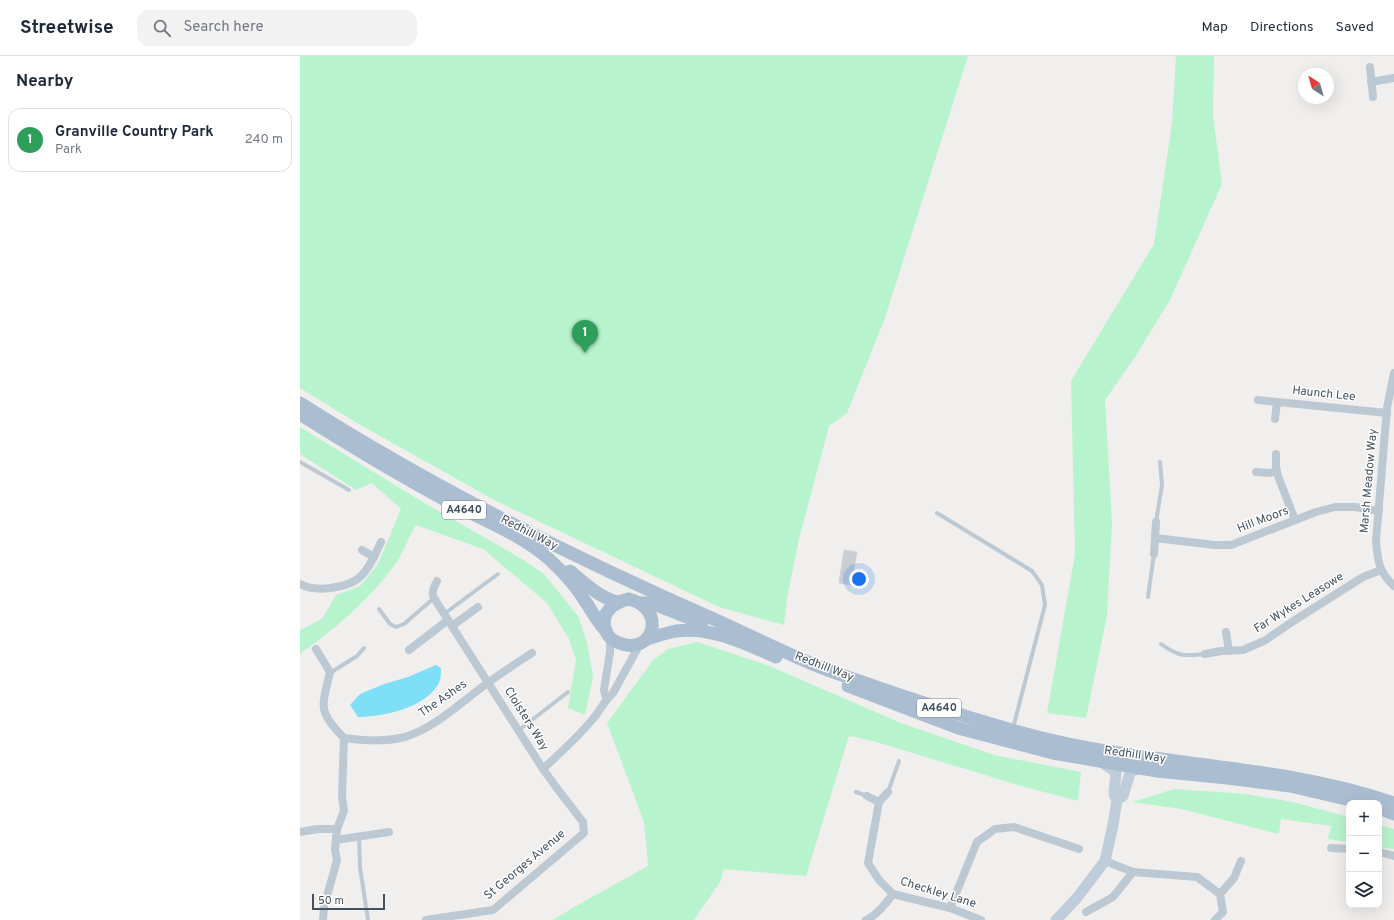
<!DOCTYPE html>
<html lang="en">
<head>
<meta charset="utf-8">
<style>
  body { margin:0; font-family:Overpass,sans-serif; background:#f2f2f3; color:#1f2937 }
  .controls { position:absolute; right:12px; bottom:12px; display:grid; overflow:hidden; border-radius:8px; box-shadow:0 4px 16px #0002 }
  .controls button { width:36px; height:36px; display:grid; place-items:center; padding:0; border:0; border-bottom:1px solid #e0e1e3; background:#fff; color:#1f2937; font:20px sans-serif }
  .compass { position:absolute; left:998px; top:12px; width:36px; height:36px; border-radius:50%; background:#fff; box-shadow:0 4px 16px #0002; rotate:323deg }
  .scale { position:absolute; left:12px; bottom:10px; width:73px; box-sizing:border-box; padding-left:4px; border:2px solid #44525e; border-top:0; font-size:11px; line-height:14px; white-space:nowrap; color:#44525e; -webkit-text-stroke:3px #fff; paint-order:stroke }
  .you { position:absolute; left:559px; top:523px; width:14px; height:14px; margin:-10px; border:3px solid #fff; border-radius:50%; background:#1a73e8; box-shadow:0 0 0 6px #1a73e833 }
  .badge { display:grid; place-items:center; width:26px; height:26px; border-radius:50%; background:#ea580c; color:#fff; font-size:13px; font-weight:700 }
  .pin { position:absolute; translate:-50% -33px; filter:drop-shadow(0 1px 2px #0008) }
  .pin::after { content:''; position:absolute; top:21px; width:14px; height:12px; background:inherit; clip-path:polygon(0 0,100% 0,50% 100%) }
  .list { margin:0; padding:0; list-style:none }
  h2 { display:flex; justify-content:space-between; align-items:center; height:52px; margin:0; padding:0 16px; font-size:17px }
  h2 small { font-size:13px; font-weight:400; color:#747a83 }
  .list li { display:grid; grid-template-columns:26px 1fr auto; gap:12px; align-items:center; box-sizing:border-box; height:64px; margin:0 8px 8px; padding:0 8px; border:1px solid #e0e1e3; border-radius:12px }
  .list b { display:block; font-size:15px; white-space:nowrap }
  .list p { margin:0; font-size:13px; white-space:nowrap; color:#747a83 }
  .list em { font-size:13px; font-style:normal; color:#747a83 }
  .icon { flex:none; width:22px; height:22px; fill:none; stroke:currentColor; stroke-width:2; stroke-linecap:round; stroke-linejoin:round }
  .map { position:relative; flex:none; width:1094px; height:864px; overflow:hidden }
  header { display:flex; align-items:center; gap:24px; box-sizing:border-box; height:56px; padding:0 20px; background:#fff; border-bottom:1px solid #e0e1e3 }
  header strong { font-size:19px }
  nav { display:flex; gap:22px; margin-inline-start:auto; font-size:14px }
  .search { width:280px; height:36px; background:#f2f2f3; display:flex; align-items:center; gap:10px; box-sizing:border-box; padding:0 14px; border-radius:12px; color:#747a83; font-size:15px }
  main { display:flex }
  aside { flex:1; background:#fff }
  .map>svg:first-child { display:block }
  .green { fill:#b7f4ce }
  .water { fill:#7fdff7 }
  .building { fill:#cacdd4; stroke:#d2d4db }
  .lines { fill:none; stroke-linecap:round; stroke-linejoin:round }
  .lane { stroke:#bdc9d2; stroke-width:4 }
  .street { stroke:#bdc9d2; stroke-width:8 }
  .secondary { stroke:#bfccda; stroke-width:11 }
  .primary { stroke:#abbed1; stroke-width:13 }
  .labels { text-anchor:middle; dominant-baseline:central; stroke-width:3; stroke-linejoin:round; paint-order:stroke }
  .shield { fill:#fff; stroke:#7c868e; stroke-width:1 }
  .shield-label { font-size:11px; font-weight:bold; fill:#44525e }
  .street-label { font-size:12px; fill:#44525e; stroke:#fff }
</style>
</head>
<body>
<header>
<strong>Streetwise</strong>
<div class="search"><svg class="icon" aria-label="search" viewBox="0 0 24 24"><circle cx="10" cy="10" r="6"/><path d="M15 15l6 6"/></svg>Search here</div>
<nav><a>Map</a><a>Directions</a><a>Saved</a></nav>
</header>
<main>
<aside>
<h2>Nearby<small></small></h2>
<ul class="list">
<li><span class="badge" style="background:#2e9e5b">1</span><div><b>Granville Country Park</b><p>Park</p></div><em>240 m</em></li>
</ul>
</aside>
<div class="map">
<svg width="1094" height="864" viewBox="0 0 1094 864">
  <rect width="100%" height="100%" fill="#f1eeee"/>
  <g class="green">
    <polygon points="0,0 668,0 585,262 547,357 529,370 499,483 487,542 484,569 419,551 194,444 57,367 0,332"/>
    <polygon points="876,0 914,0 913,59 922,128 870,244 835,301 805,344 812,466 807,560 786,662 747,657 775,498 771,325 854,188 872,67"/>
    <path d="M0,371L121,445L222,503L244,518L278,560L287,586L293,621L285,659L268,652L276,604L269,583L247,547L183,493L116,469C109,480 105,493 98,504C73,541 36,572 0,598V574L22,563L36,539L60,530L78,508L101,453L72,427L56,434L0,398Z"/>
    <polygon points="397,586 467,609 601,667 694,699 781,716 778,745 721,730 573,685 549,680 506,820 424,813 420,826 394,864 253,864 274,851 348,810 344,766 307,667 353,604 368,593"/>
    <polygon points="874,733 946,738 993,746 1049,761 1049,786 1028,783 1031,770 981,763 979,778 881,753 832,746"/>
    <polygon points="1079,769 1094,773 1094,793 1079,791"/>
  </g>
  <path class="water" d="M136,609L141,612C141,618 141,625 137,630C123,652 83,661 58,661L50,649L60,638L84,628L108,621Z"/>
  <polygon class="building" points="544,494 557,496 551,529 539,527"/>
  <g class="lines">
    <g class="lane">
      <polyline points="0,406 49,434"/>
      <polyline points="637,457 732,515 742,529 745,549 713,672"/>
      <polyline points="856,466 862,429 860,406"/>
      <polyline points="848,541 854,498"/>
      <polyline points="79,553 90,568 96,571 104,568 134,542"/>
      <polyline points="144,558 198,518"/>
      <path d="M861,588C879,601 884,600 905,598"/>
      <polyline points="30,617 57,600 64,592"/>
      <polyline points="219,674 268,636"/>
      <polyline points="556,736 567,740"/>
      <polyline points="588,736 599,705"/>
      <polyline points="59,782 60,811 68,864"/>
    </g>
    <g class="street">
      <polyline points="1070,11 1073,41"/>
      <polyline points="1071,26 1094,22"/>
      <path d="M1094,317L1087,352L1076,485C1078,505 1078,515 1094,530"/>
      <polyline points="958,344 1087,357"/>
      <polyline points="975,363 977,346"/>
      <polyline points="976,398 976,411 978,420 995,464"/>
      <polyline points="956,416 970,417 977,415"/>
      <polyline points="855,482 915,489 931,489 1016,456 1035,451 1055,451 1079,455"/>
      <polyline points="62,494 74,501"/>
      <polyline points="854,498 856,466"/>
      <path d="M0,528C15,537 50,532 62,519C71,510 76,497 81,486"/>
      <polyline points="152,570 178,551"/>
      <polyline points="926,576 929,595"/>
      <path d="M16,593L30,616C22,650 17,655 44,682C64,685 85,686 105,681C137,671 162,645 189,626C203,616 218,606 232,597"/>
      <polyline points="109,594 148,564"/>
      <polyline points="905,598 921,595 943,594 964,585 995,564 1063,521 1081,514"/>
      <polyline points="306,642 304,634 310,596 310,582"/>
      <path d="M243,713C260,697 277,682 292,664C300,655 304,645 313,637L340,588"/>
      <polyline points="567,740 579,746 588,736"/>
      <polyline points="579,746 568,807 579,824 593,838 650,852 681,864"/>
      <polyline points="0,776 17,773 37,773"/>
      <polyline points="36,784 89,776"/>
      <polyline points="1031,792 1049,793"/>
      <polyline points="1079,796 1094,800"/>
      <polyline points="805,805 833,816"/>
      <polyline points="650,852 677,786 695,773 714,771 779,793"/>
      <polyline points="786,856 813,841 833,816 897,821 920,838"/>
      <polyline points="23,864 24,851 37,804 35,794 37,773 44,755 42,740 44,682"/>
      <path d="M126,864L193,854L284,777L283,766L256,731L243,713L134,542C131,536 134,531 137,525"/>
      <path d="M566,864C575,861 587,846 593,838"/>
      <polyline points="915,864 923,856 920,838 934,822 941,805"/>
    </g>
    <g class="secondary">
      <polyline points="817,744 823,740 830,717 833,714 842,713"/>
      <polyline points="756,864 776,843 805,805 813,769 817,744 814,738 816,716 803,707"/>
    </g>
    <g class="primary">
      <path d="M0,347C133,432 274,502 418,565C449,579 479,594 510,607C533,617 558,624 582,633C632,650 683,667 734,680C853,711 978,707 1094,747"/>
      <path d="M0,358C49,389 99,419 149,446C183,464 221,478 250,504C263,516 276,530 285,545C292,555 297,566 306,575"/>
      <path d="M270,515C284,527 299,541 317,546"/>
      <path d="M329,543C368,553 353,601 319,587C314,585 308,581 306,575C299,558 313,546 329,543Z"/>
      <polyline points="340,547 351,547 402,567"/>
      <path d="M347,583C357,580 366,577 376,575C411,570 446,588 476,601"/>
      <polyline points="548,630 658,672 753,697 857,715 927,722 990,730 1063,747"/>
      <polyline points="1079,752 1094,758"/>
    </g>
  </g>
  <g class="labels">
    <g class="shield">
      <rect x="142" y="445" width="44" height="18" rx="3"/>
      <rect x="617" y="643" width="44" height="18" rx="3"/>
    </g>
    <g class="shield-label">
      <text x="164" y="454">A4640</text>
      <text x="639" y="652">A4640</text>
    </g>
    <g class="street-label">
      <text transform="translate(1024 338) rotate(6)">Haunch Lee</text>
      <text transform="translate(1069 425) rotate(-85)">Marsh Meadow Way</text>
      <text transform="translate(963 464) rotate(-21)">Hill Moors</text>
      <text transform="translate(229 477) rotate(27)">Redhill Way</text>
      <text transform="translate(999 547) rotate(-32)">Far Wykes Leasowe</text>
      <text transform="translate(524 611) rotate(21)">Redhill Way</text>
      <text transform="translate(143 643) rotate(-35)">The Ashes</text>
      <text transform="translate(226 663) rotate(58)">Cloisters Way</text>
      <text transform="translate(835 699) rotate(8)">Redhill Way</text>
      <text transform="translate(225 809) rotate(-40)">St Georges Avenue</text>
      <text transform="translate(638 837) rotate(17)">Checkley Lane</text>
    </g>
  </g>
</svg>
<div class="controls">
<button>+</button>
<button>−</button>
<button><svg class="icon" aria-label="layers" viewBox="0 0 24 24"><path d="M12 4l9 5-9 5-9-5zM3 14l9 5 9-5"/></svg></button>
</div>
<svg class="compass" viewBox="-18 -18 36 36"><path d="M0-13l5 13h-10z" fill="#e53935"/><path d="M0 13l5-13h-10z" fill="#747a83"/></svg>
<div class="scale">50 m</div>
<div class="you"></div>
<div class="pin badge" style="left:285px;top:297px;background:#2e9e5b">1</div>
</div>
</main>
</body>
</html>
